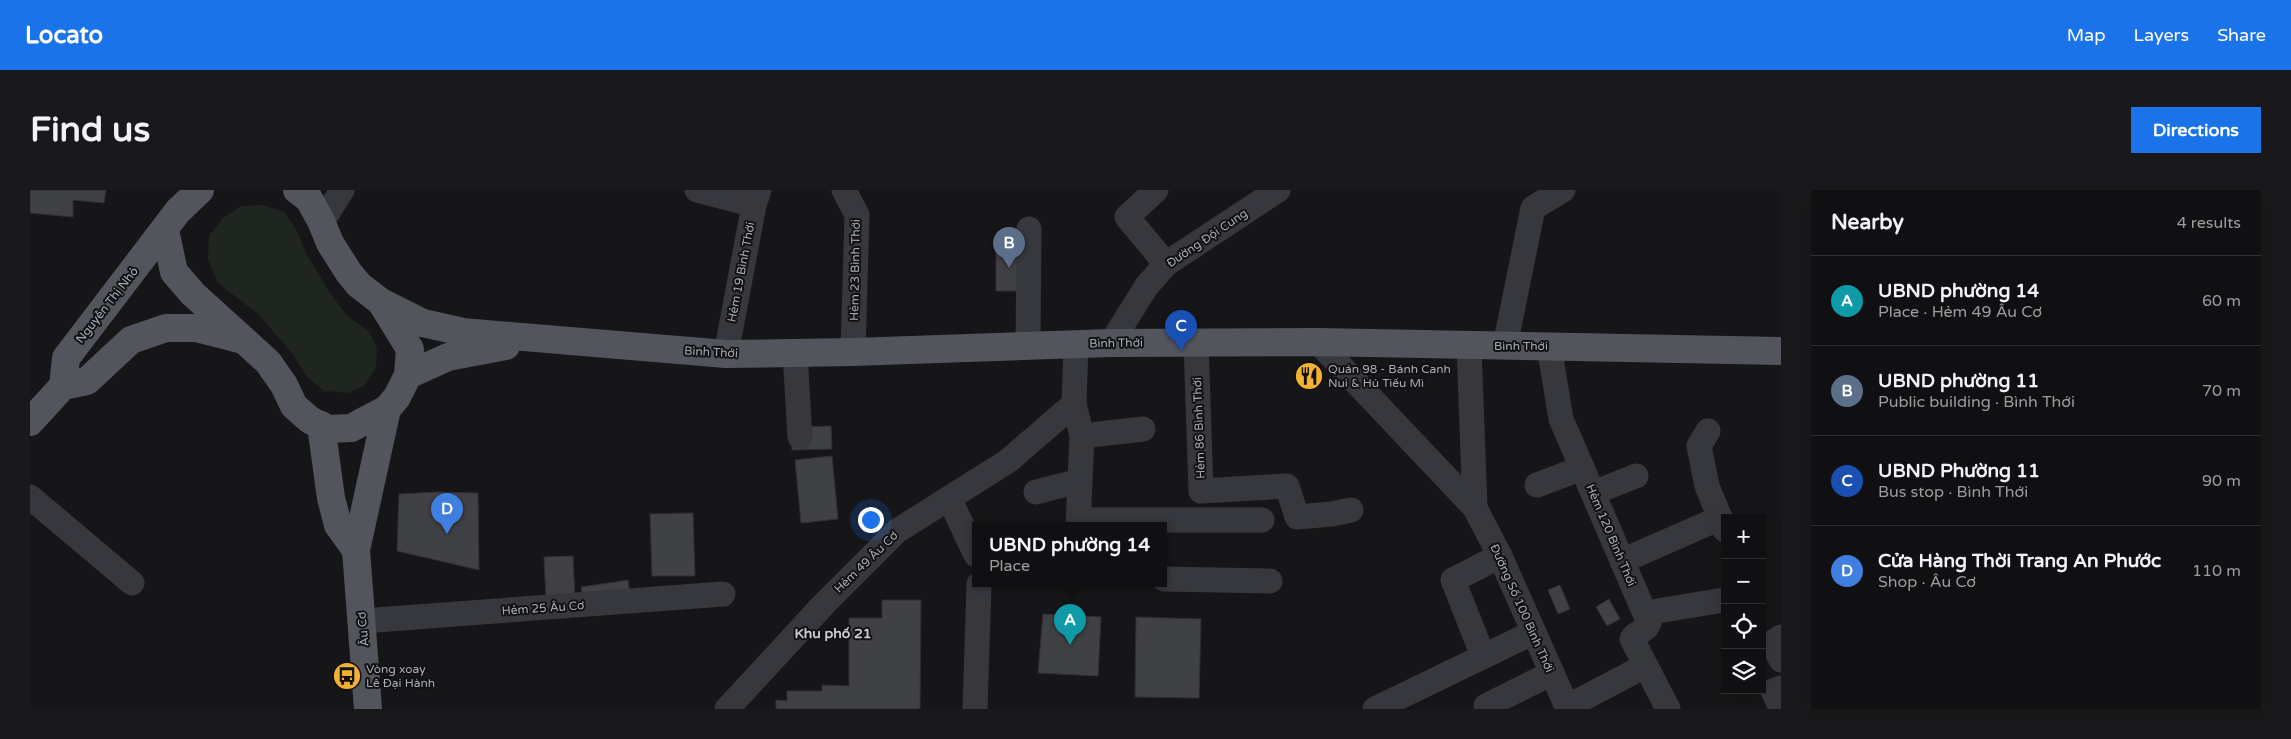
<!DOCTYPE html>
<html lang="en">
<head>
<meta charset="utf-8">
<style>
  body { margin:0; font-family:"Varela Round",sans-serif; background:#19191b; color:#f1f3f6 }
  .controls { position:absolute; right:15px; bottom:15px; display:grid; overflow:hidden; border-radius:0px; box-shadow:0 5px 20px #0002 }
  .controls button { width:45px; height:45px; display:grid; place-items:center; padding:0; border:0; border-bottom:1px solid #303032; background:#101012; color:#f1f3f6; font:25px sans-serif }
  .you { position:absolute; left:840px; top:329px; width:18px; height:18px; margin:-12px; border:4px solid #fff; border-radius:50%; background:#1a73e8; box-shadow:0 0 0 8px #1a73e833 }
  .badge { display:grid; place-items:center; width:32px; height:32px; border-radius:50%; background:#1a73e8; color:#fff; font-size:16px; font-weight:700 }
  .pin { position:absolute; translate:-50% -41px; filter:drop-shadow(0 1px 2px #0008) }
  .pin::after { content:''; position:absolute; top:26px; width:18px; height:15px; background:inherit; clip-path:polygon(0 0,100% 0,50% 100%) }
  .popup { position:absolute; left:942px; top:332px; width:195px; height:65px; box-sizing:border-box; display:grid; place-content:center; border-radius:0px; background:#101012; filter:drop-shadow(0 1px 4px #0005); font-size:16px; white-space:nowrap; color:#9c9d9f }
  .popup b { font-size:19px; color:#f1f3f6 }
  .popup::after { content:''; position:absolute; left:50%; top:100%; margin-left:-10px; border:10px solid transparent; border-top-color:#101012 }
  .list { margin:0; padding:0; list-style:none }
  h2 { display:flex; justify-content:space-between; align-items:center; height:65px; margin:0; padding:0 20px; font-size:21px }
  h2 small { font-size:16px; font-weight:400; color:#9c9d9f }
  .list li { display:grid; grid-template-columns:32px 1fr auto; gap:15px; align-items:center; box-sizing:border-box; height:90px; padding:0 20px; border-top:1px solid #303032 }
  .list b { display:block; font-size:19px; white-space:nowrap }
  .list p { margin:0; font-size:16px; white-space:nowrap; color:#9c9d9f }
  .list em { font-size:16px; font-style:normal; color:#9c9d9f }
  .icon { flex:none; width:28px; height:28px; fill:none; stroke:currentColor; stroke-width:2; stroke-linecap:round; stroke-linejoin:round }
  .map { position:relative; flex:none; width:1751px; height:519px; overflow:hidden; border-radius:0px }
  header { display:flex; align-items:center; gap:30px; box-sizing:border-box; height:70px; padding:0 25px; background:#1a73e8; color:#fff }
  header strong { font-size:24px }
  nav { display:flex; gap:28px; margin-inline-start:auto; font-size:18px }
  .intro { display:flex; align-items:center; justify-content:space-between; box-sizing:border-box; height:120px; padding:0 30px }
  h1 { margin:0; font-size:35px }
  .button { padding:12px 22px; border-radius:0px; background:#1a73e8; color:#fff; font-size:18px; font-weight:700 }
  main { display:flex; gap:30px; padding:0 30px }
  aside { flex:1; background:#101012; border-radius:0px; box-shadow:0 5px 20px #0002 }
  .map>svg:first-child { display:block }
  .green { fill:#1e261f }
  .building { fill:#404145; stroke:#303034 }
  .lines { fill:none; stroke-linecap:round; stroke-linejoin:round }
  .minor { stroke:#37383d; stroke-width:25 }
  .major { stroke:#53555c; stroke-width:28 }
  .labels { text-anchor:middle; dominant-baseline:central; stroke-width:4; stroke-linejoin:round; paint-order:stroke }
  .street-label { font-size:12px; fill:#a8adb8; stroke:#111113 }
  .poi-label { font-size:12px; fill:#a8adb8; stroke:#111113; text-anchor:start }
  .neighbourhood-label { font-size:14px; font-weight:bold; fill:#c9ccd4; stroke:#111113 }
</style>
</head>
<body>
<header>
<strong>Locato</strong>
<nav><a>Map</a><a>Layers</a><a>Share</a></nav>
</header>
<div class="intro"><h1>Find us</h1><a class="button">Directions</a></div>
<main>
<div class="map">
<svg width="1751" height="519" viewBox="0 0 1751 519">
  <rect width="100%" height="100%" fill="#161618"/>
  <polygon class="green" points="234,15 255,23 267,41 276,63 300,103 317,126 339,141 347,159 346,177 335,195 319,203 294,201 277,187 262,163 227,123 188,93 178,70 179,46 193,28 212,16"/>
  <g class="building">
    <polygon points="0,0 76,0 74,13 43,10 43,27 0,23"/>
    <polygon points="991,54 992,101 966,101 966,55"/>
    <polygon points="801,236 802,259 762,260 761,237"/>
    <polygon points="802,266 808,329 771,333 765,270"/>
    <polygon points="407,302 448,303 449,380 367,361 369,304"/>
    <polygon points="663,323 665,386 622,386 620,324"/>
    <polygon points="543,366 545,408 516,409 514,367"/>
    <polygon points="598,390 601,410 555,417 551,397"/>
    <polygon points="1530,395 1540,419 1528,424 1518,400"/>
    <polygon points="1579,409 1590,429 1577,436 1566,417"/>
    <polygon points="852,410 891,410 890,519 746,519 746,510 757,511 757,501 792,501 792,495 819,496 819,428 852,428"/>
    <polygon points="1013,424 1071,427 1068,486 1008,483"/>
    <polygon points="1106,427 1171,429 1169,508 1105,507"/>
  </g>
  <g class="lines">
    <g class="minor">
      <polyline points="667,0 724,15"/>
      <polyline points="814,0 827,25 823,162"/>
      <polyline points="1126,0 1097,27 1136,74"/>
      <polyline points="292,32 312,0"/>
      <polyline points="1166,152 1171,301 1257,296 1267,327 1302,324 1321,320"/>
      <polyline points="1288,152 1445,318 1470,366 1538,519"/>
      <polyline points="1081,153 1116,97 1136,74 1248,0"/>
      <polyline points="1046,154 1044,214 1052,246 1048,336"/>
      <polyline points="998,155 999,39"/>
      <polyline points="1439,156 1445,318"/>
      <polyline points="1475,156 1503,18 1533,0"/>
      <path d="M1519,156L1531,229L1619,433C1616,442 1606,441 1602,449L1638,519"/>
      <polyline points="765,163 770,247"/>
      <polyline points="696,164 724,15 729,0"/>
      <polyline points="1678,241 1669,256 1677,296 1695,340"/>
      <polyline points="1052,246 1113,239"/>
      <polyline points="1507,295 1552,278"/>
      <polyline points="1006,302 1049,291"/>
      <polyline points="1563,303 1606,286"/>
      <polyline points="0,307 102,393"/>
      <polyline points="919,308 946,365"/>
      <polyline points="1049,330 1232,330"/>
      <polyline points="1592,371 1690,328"/>
      <polyline points="1134,389 1240,391"/>
      <polyline points="1615,423 1694,410"/>
      <polyline points="332,431 693,404"/>
      <polyline points="1751,447 1742,453 1751,470"/>
      <polyline points="1453,466 1423,390 1470,366"/>
      <polyline points="1751,498 1743,501 1751,518"/>
      <polyline points="1537,517 1615,476"/>
      <polyline points="697,519 793,415 867,341 978,271 1044,214"/>
      <polyline points="945,519 949,394"/>
      <polyline points="1345,519 1504,442"/>
      <polyline points="1457,519 1456,516 1522,483"/>
    </g>
    <g class="major">
      <polyline points="135,40 144,82 163,104 238,172 254,195 264,216 280,230 298,239 321,238 357,219 367,207 378,185 380,159 351,112 329,95 319,83 300,53 291,31 279,9 267,0"/>
      <polyline points="351,112 393,133 433,142 696,164 823,162 1081,153 1288,152 1751,161"/>
      <polyline points="378,185 418,167 476,156"/>
      <polyline points="33,196 36,168 148,21 170,0"/>
      <polyline points="0,232 33,196 57,191 101,150 136,138 166,138 213,150"/>
      <polyline points="291,235 301,308 308,335 326,360"/>
      <polyline points="338,519 326,360 357,219"/>
    </g>
  </g>
  <defs>
    <symbol id="restaurant-disc" viewBox="-11 -11 22 22"><circle r="9.5" fill="#f2b134" stroke="#111113"/><path d="M-5-6h1v4h1v-4h1v4h1v-4h1v5L-1.5 .5V6h-2V.5L-5-1ZM5-6V6H3V1.5H1.5Q1.5-4 5-6Z" fill="#111"/></symbol>
    <symbol id="bus-disc" viewBox="-11 -11 22 22"><circle r="9.5" fill="#f2b134" stroke="#111113"/><path d="M-5-6H5V4H4V6H2V4H-2V6H-4V4H-5ZM-3.5-4V0h7V-4ZM-3.5 1.2v1.5H-2V1.2ZM2 1.2v1.5H3.5V1.2Z" fill="#111"/></symbol>
  </defs>
  <g fill-rule="evenodd">
    <use href="#restaurant-disc" x="1263" y="170" width="32" height="32"/>
    <use href="#bus-disc" x="301" y="470" width="32" height="32"/>
  </g>
  <g class="labels">
    <g class="street-label">
      <text transform="translate(1177 48) rotate(-34)">Đường Đội Cung</text>
      <text transform="translate(825 80) rotate(-89)">Hẻm 23 Bình Thới</text>
      <text transform="translate(711 82) rotate(-79)">Hẻm 19 Bình Thới</text>
      <text transform="translate(77 115) rotate(-52)">Nguyễn Thị Nhỏ</text>
      <text transform="translate(1086 153) rotate(-1)">Bình Thới</text>
      <text x="1491" y="156">Bình Thới</text>
      <text transform="translate(681 162) rotate(3)">Bình Thới</text>
      <text transform="translate(1169 238) rotate(-92)">Hẻm 86 Bình Thới</text>
      <text transform="translate(1581 345) rotate(67)">Hẻm 120 Bình Thới</text>
      <text transform="translate(836 372) rotate(-44)">Hẻm 49 Âu Cơ</text>
      <text transform="translate(513 418) rotate(-4)">Hẻm 25 Âu Cơ</text>
      <text transform="translate(1492 418) rotate(66)">Đường Số 100 Bình Thới</text>
      <text transform="translate(333 439) rotate(-95)">Âu Cơ</text>
    </g>
    <g class="poi-label">
      <text x="1298" y="179">Quán 98 - Bánh Canh<tspan x="1298" dy="14">Nui &amp; Hủ Tiếu Mì</tspan></text>
      <text x="336" y="479">Vòng xoay<tspan x="336" dy="14">Lê Đại Hành</tspan></text>
    </g>
    <g class="neighbourhood-label">
      <text x="803" y="443">Khu phố 21</text>
    </g>
  </g>
</svg>
<div class="controls">
<button>+</button>
<button>−</button>
<button><svg class="icon" aria-label="locate" viewBox="0 0 24 24"><circle cx="12" cy="12" r="6"/><path d="M12 2v4M12 18v4M2 12h4M18 12h4"/></svg></button>
<button><svg class="icon" aria-label="layers" viewBox="0 0 24 24"><path d="M12 4l9 5-9 5-9-5zM3 14l9 5 9-5"/></svg></button>
</div>
<div class="you"></div>
<div class="pin badge" style="left:1040px;top:455px;background:#0f9aa8">A</div>
<div class="popup"><b>UBND phường 14</b>Place</div>
<div class="pin badge" style="left:979px;top:78px;background:#5c6f8a">B</div>
<div class="pin badge" style="left:1151px;top:161px;background:#1a4fb4">C</div>
<div class="pin badge" style="left:417px;top:344px;background:#3f7fe0">D</div>
</div>
<aside>
<h2>Nearby<small>4 results</small></h2>
<ul class="list">
<li><span class="badge" style="background:#0f9aa8">A</span><div><b>UBND phường 14</b><p>Place · Hẻm 49 Âu Cơ</p></div><em>60 m</em></li>
<li><span class="badge" style="background:#5c6f8a">B</span><div><b>UBND phường 11</b><p>Public building · Bình Thới</p></div><em>70 m</em></li>
<li><span class="badge" style="background:#1a4fb4">C</span><div><b>UBND Phường 11</b><p>Bus stop · Bình Thới</p></div><em>90 m</em></li>
<li><span class="badge" style="background:#3f7fe0">D</span><div><b>Cửa Hàng Thời Trang An Phước</b><p>Shop · Âu Cơ</p></div><em>110 m</em></li>
</ul>
</aside>
</main>
</body>
</html>
